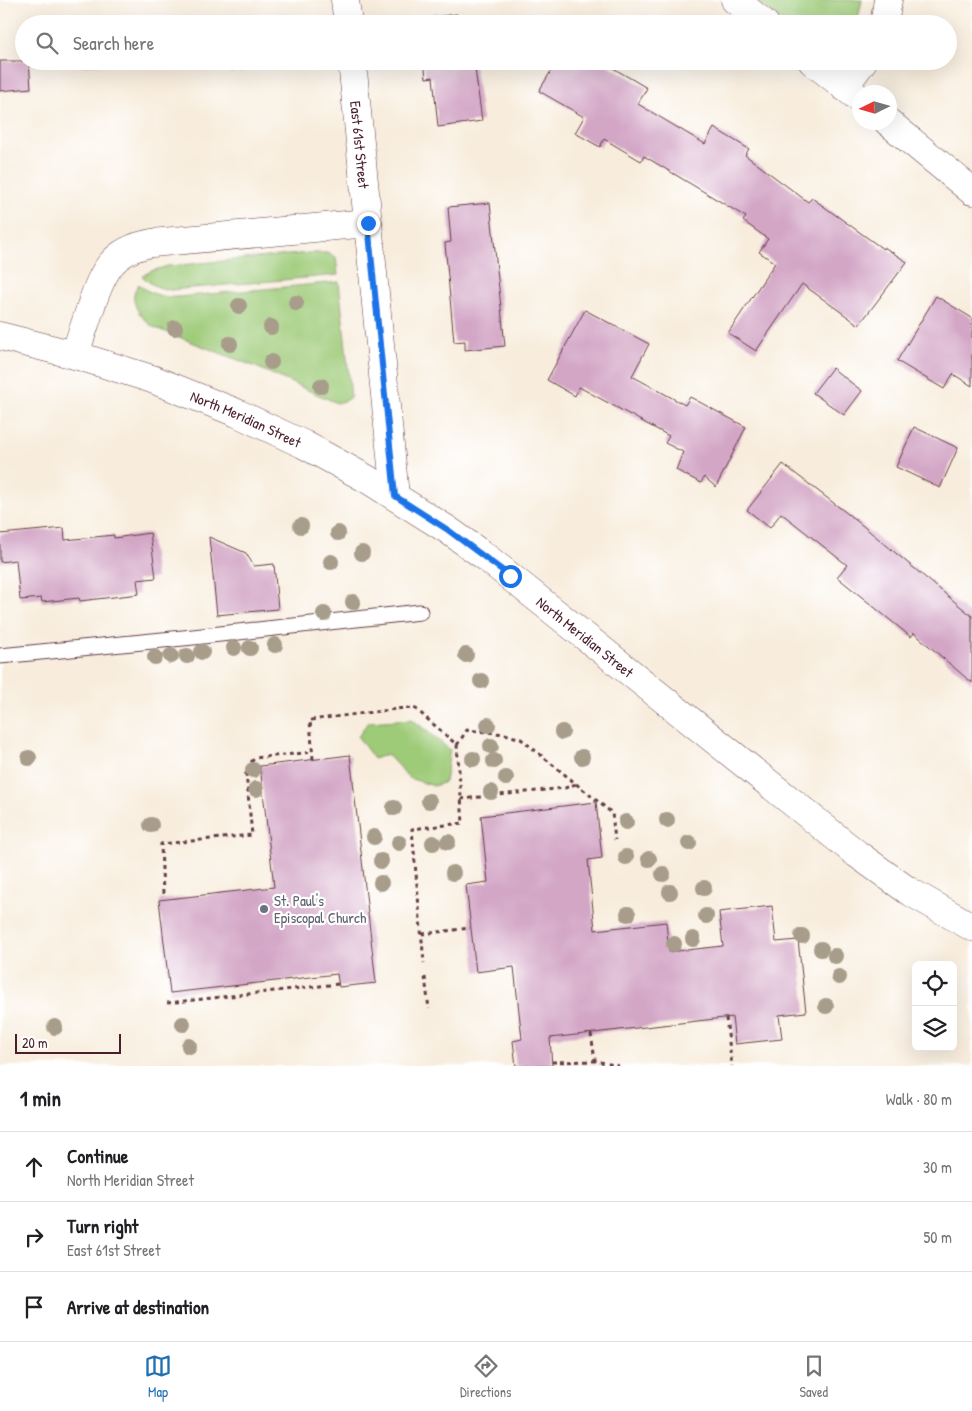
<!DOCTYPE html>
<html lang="en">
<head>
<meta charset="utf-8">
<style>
  body { margin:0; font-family:"Patrick Hand",sans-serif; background:#f2f2f2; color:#202124 }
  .controls { position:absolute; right:15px; bottom:15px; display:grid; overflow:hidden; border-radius:8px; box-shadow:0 5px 20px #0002 }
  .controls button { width:45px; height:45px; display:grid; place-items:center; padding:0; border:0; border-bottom:1px solid #e0e0e0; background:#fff; color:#202124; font:25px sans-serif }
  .compass { position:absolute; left:852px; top:85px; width:45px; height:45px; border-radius:50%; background:#fff; box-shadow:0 5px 20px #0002; rotate:265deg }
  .scale { position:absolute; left:15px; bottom:12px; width:106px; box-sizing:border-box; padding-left:5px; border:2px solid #4a1f2b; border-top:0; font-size:14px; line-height:18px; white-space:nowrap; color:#4a1f2b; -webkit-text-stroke:4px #fff; paint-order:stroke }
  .stop { position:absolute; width:15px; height:15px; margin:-11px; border:4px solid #1a73e8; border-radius:50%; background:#fff }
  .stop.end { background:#1a73e8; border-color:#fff; box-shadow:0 1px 5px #0008 }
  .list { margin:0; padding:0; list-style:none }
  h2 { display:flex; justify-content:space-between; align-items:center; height:65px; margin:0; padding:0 20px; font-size:21px }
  h2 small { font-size:16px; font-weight:400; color:#757577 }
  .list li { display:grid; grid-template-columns:32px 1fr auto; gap:15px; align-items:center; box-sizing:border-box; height:70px; padding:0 20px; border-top:1px solid #e0e0e0 }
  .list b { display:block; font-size:19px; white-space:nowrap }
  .list p { margin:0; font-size:16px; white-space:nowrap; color:#757577 }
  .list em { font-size:16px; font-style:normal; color:#757577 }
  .icon { flex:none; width:28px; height:28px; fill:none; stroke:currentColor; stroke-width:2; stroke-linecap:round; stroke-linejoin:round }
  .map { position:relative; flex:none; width:972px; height:1066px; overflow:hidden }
  .search { position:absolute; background:#fff; box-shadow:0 5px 20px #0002; left:15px; right:15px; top:15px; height:55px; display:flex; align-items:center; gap:12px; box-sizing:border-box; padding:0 18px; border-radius:28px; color:#757577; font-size:19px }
  .sheet { height:275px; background:#fff }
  nav { display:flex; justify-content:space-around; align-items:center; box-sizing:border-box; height:70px; border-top:1px solid #e0e0e0; background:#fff; font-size:14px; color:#757577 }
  nav a { display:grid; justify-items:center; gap:2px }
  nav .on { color:#1f6fb2 }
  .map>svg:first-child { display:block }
  .green { fill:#9ecb78; stroke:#747552 }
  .building { fill:#d3a6c6 }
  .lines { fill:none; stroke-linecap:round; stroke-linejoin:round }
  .lane-casing { stroke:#643e46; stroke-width:17 }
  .street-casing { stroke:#643e46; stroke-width:29 }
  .primary-casing { stroke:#643e46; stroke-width:29 }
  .path { stroke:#643e46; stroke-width:3; stroke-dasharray:4 4; stroke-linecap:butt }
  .lane { stroke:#fff; stroke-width:15 }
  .street { stroke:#fff; stroke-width:28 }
  .primary { stroke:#fff; stroke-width:28 }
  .tree { fill:#a89d8a }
  .route { stroke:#1a73e8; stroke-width:6 }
  .worship-dot { fill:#6b7280; stroke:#fff; stroke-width:2 }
  .labels { text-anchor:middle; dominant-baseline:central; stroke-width:4.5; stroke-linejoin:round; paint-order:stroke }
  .street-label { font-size:15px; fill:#4a1f2b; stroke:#fff }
  .worship-label { font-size:15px; fill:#5b616d; stroke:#fff; text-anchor:start }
</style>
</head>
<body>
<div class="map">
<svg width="972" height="1066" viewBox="0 0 972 1066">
  <rect width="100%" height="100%" fill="#fff"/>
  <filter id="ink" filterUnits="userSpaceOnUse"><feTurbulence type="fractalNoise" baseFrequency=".02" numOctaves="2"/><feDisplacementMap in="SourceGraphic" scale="10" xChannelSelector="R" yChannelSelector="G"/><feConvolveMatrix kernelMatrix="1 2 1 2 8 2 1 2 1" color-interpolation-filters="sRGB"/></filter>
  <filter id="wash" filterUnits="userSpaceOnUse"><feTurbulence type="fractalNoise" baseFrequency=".0096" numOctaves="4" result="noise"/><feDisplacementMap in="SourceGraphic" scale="20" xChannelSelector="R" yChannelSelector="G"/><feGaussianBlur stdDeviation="1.12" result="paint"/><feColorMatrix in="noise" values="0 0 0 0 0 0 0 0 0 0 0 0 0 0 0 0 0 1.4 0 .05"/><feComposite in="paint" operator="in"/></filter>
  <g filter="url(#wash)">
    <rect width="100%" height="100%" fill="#f8eddd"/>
    <g class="green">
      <polygon points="755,0 862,0 857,24 786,24"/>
      <path d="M310,253H328L336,257L338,275L170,290C158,288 150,284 142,276L151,271L168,266Z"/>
      <path d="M339,282L351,397L344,401L337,403L256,367L153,327C140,317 126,299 139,284C150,295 163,297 178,297Z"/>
      <polygon points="412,719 450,750 445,782 434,786 409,778 387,754 374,759 358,737 368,722"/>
    </g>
    <g id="blocks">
      <g class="building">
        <polygon points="457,14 458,24 419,24 419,19"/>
        <polygon points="132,20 133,24 88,24"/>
        <polygon points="0,61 29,61 31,88 0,91"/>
        <polygon points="81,61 133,61 82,66"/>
        <polygon points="229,61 268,61 269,66 231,70"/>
        <polygon points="424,61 474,61 482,121 438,127 433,77 426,78"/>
        <polygon points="557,61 601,61 647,88 638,104 705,144 714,128 749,149 745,155 808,202 812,198 883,249 884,247 907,262 859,325 802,284 756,351 728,333 775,263 759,252 768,239 743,221 746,217 644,156 641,161 604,139 600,147 575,133 584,117 539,91"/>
        <polygon points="490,203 505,346 465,350 465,341 454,342 445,243 451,242 448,207"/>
        <polygon points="936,296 972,318 972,386 953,374 944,389 897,361"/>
        <polygon points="585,310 649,344 632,376 685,405 690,397 746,427 716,487 704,477 701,483 676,470 683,452 665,443 669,436 579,387 575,396 547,380"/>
        <polygon points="832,368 862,391 844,415 813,393"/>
        <polygon points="914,427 958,448 940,488 896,467"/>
        <polygon points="783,464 857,521 972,616 972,683 914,633 911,637 837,577 847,565 781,513 770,528 747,510"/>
        <polygon points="64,528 65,540 114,535 114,538 150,533 156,578 137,580 139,594 80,601 79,598 42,602 41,598 20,600 16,560 0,562 0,534"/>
        <polygon points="209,537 246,553 254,566 274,564 278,609 217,615"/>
        <polygon points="350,755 376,983 339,987 337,974 170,993 159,900 274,887 260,766"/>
        <polygon points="596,802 602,858 588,860 595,930 666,922 669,952 723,946 719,912 772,906 776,942 798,940 806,1012 779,1015 782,1039 735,1044 732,1017 550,1038 552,1066 516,1066 513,1041 522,1039 514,967 476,972 466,885 488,882 481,816"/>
      </g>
    </g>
  </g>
  <g filter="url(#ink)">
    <use href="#blocks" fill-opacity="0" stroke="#643e46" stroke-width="1"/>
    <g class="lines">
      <defs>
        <polyline id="lane" points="0,656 193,637 420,612"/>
        <g id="street">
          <polyline points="345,0 348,24"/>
          <polyline points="735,0 765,24"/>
          <polyline points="884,24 888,0"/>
          <path id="s1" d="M352,61L395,496"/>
          <polyline points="812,61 860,99"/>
          <polyline points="844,87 863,61"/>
          <polyline points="888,122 972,191"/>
          <path d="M75,355C80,338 86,322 91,306C103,271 112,250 152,243L368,223"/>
        </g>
        <g id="primary">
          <path id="s2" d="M0,336L75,355L152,379L237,413L303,444L367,479L448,530L487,558L857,854L907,890L972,927"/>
        </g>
      </defs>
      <use href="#lane" class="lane-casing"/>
      <use href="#street" class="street-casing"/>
      <use href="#primary" class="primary-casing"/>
      <g class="path">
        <polyline points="457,745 467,730 505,734 521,739 612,813 615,840"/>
        <polyline points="313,759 310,720 405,708 416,709 457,745 463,823 412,829 424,963"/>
        <polyline points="461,799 565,788 576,784"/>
        <polyline points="163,894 161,844 252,835 246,773 249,764 255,758 313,752"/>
        <polyline points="422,934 470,928"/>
        <polyline points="425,977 429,1009"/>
        <polyline points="167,1003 338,984"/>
        <polyline points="726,1018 732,1066"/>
        <polyline points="591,1034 596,1066"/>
        <polyline points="552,1062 595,1061 619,1066"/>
      </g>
      <use href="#lane" class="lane"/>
      <use href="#street" class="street"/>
      <use href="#primary" class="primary"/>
    </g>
    <g class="tree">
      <circle cx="296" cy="303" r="8"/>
      <circle cx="239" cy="306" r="8"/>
      <circle cx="271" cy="327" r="8"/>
      <circle cx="175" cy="328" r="8"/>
      <circle cx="230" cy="344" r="8"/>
      <circle cx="271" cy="362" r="8"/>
      <circle cx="321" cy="386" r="8"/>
      <circle cx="301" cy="526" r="8"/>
      <circle cx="338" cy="533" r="8"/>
      <circle cx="362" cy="553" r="8"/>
      <circle cx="331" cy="562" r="8"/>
      <circle cx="353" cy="602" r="8"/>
      <circle cx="324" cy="614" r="8"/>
      <circle cx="275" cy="645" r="8"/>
      <circle cx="234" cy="648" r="8"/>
      <circle cx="250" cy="648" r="8"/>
      <circle cx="202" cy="652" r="8"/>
      <circle cx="466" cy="655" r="8"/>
      <circle cx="171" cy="656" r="8"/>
      <circle cx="187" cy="656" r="8"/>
      <circle cx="155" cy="657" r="8"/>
      <circle cx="481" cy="681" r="8"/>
      <circle cx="488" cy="725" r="8"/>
      <circle cx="562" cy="732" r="8"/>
      <circle cx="491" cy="746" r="8"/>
      <circle cx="582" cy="757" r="8"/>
      <circle cx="29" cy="758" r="8"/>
      <circle cx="473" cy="759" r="8"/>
      <circle cx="494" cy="761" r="8"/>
      <circle cx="253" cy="770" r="8"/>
      <circle cx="506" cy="778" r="8"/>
      <circle cx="256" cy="789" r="8"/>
      <circle cx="491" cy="792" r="8"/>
      <circle cx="429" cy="801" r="8"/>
      <circle cx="394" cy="808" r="8"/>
      <circle cx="667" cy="820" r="8"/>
      <circle cx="626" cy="822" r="8"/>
      <circle cx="151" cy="825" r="8"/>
      <circle cx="374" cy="837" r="8"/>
      <circle cx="448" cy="842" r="8"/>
      <circle cx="399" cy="843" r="8"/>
      <circle cx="433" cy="843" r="8"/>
      <circle cx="689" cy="843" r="8"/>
      <circle cx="626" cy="857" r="8"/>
      <circle cx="649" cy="859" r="8"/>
      <circle cx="381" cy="861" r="8"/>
      <circle cx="453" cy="873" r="8"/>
      <circle cx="663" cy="874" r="8"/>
      <circle cx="381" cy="883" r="8"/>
      <circle cx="704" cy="888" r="8"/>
      <circle cx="670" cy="892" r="8"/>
      <circle cx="628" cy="914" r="8"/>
      <circle cx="706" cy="916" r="8"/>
      <circle cx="802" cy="936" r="8"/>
      <circle cx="693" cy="939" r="8"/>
      <circle cx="674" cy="944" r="8"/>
      <circle cx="821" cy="949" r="8"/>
      <circle cx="835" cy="956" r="8"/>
      <circle cx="839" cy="977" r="8"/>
      <circle cx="826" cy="1006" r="8"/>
      <circle cx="183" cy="1024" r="8"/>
      <circle cx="55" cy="1027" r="8"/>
      <circle cx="189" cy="1046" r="8"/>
    </g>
  </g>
  <g class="lines" filter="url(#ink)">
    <polyline class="route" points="368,223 395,496 448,530 510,576"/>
  </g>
  <circle class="worship-dot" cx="264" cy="909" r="5"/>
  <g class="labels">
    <g class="street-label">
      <text stroke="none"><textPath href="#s1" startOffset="84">East 61st Street</textPath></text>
      <text stroke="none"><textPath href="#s2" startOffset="260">North Meridian Street</textPath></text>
      <text stroke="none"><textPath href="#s2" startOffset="665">North Meridian Street</textPath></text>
    </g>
    <g class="worship-label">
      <text x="274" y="900">St. Paul's<tspan x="274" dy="17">Episcopal Church</tspan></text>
    </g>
  </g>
</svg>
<div class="controls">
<button><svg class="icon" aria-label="locate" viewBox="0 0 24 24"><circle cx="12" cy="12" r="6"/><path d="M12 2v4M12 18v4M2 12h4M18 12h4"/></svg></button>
<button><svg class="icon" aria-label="layers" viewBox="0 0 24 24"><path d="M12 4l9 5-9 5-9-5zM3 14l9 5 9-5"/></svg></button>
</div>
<svg class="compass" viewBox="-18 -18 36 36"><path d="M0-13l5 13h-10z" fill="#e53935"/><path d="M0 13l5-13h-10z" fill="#757577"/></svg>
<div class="scale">20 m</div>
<div class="stop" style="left:510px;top:576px"></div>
<div class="stop end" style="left:368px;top:223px"></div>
<div class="search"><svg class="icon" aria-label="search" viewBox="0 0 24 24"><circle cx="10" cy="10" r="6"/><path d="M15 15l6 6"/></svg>Search here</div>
</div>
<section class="sheet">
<h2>1 min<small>Walk · 80 m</small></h2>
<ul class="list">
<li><svg class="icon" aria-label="ahead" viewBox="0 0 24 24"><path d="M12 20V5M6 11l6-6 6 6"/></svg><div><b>Continue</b><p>North Meridian Street</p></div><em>30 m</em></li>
<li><svg class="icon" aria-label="right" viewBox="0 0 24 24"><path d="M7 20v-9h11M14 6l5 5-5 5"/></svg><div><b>Turn right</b><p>East 61st Street</p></div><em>50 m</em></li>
<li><svg class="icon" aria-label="arrive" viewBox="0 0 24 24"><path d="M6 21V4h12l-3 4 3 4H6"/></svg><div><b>Arrive at destination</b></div></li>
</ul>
</section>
<nav>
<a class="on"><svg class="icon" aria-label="map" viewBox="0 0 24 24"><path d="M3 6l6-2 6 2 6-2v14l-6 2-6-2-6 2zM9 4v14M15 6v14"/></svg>Map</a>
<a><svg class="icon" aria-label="directions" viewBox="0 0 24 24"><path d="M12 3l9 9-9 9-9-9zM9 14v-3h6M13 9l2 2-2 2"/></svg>Directions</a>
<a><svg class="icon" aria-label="saved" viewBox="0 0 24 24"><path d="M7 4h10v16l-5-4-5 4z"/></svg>Saved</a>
</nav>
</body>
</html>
